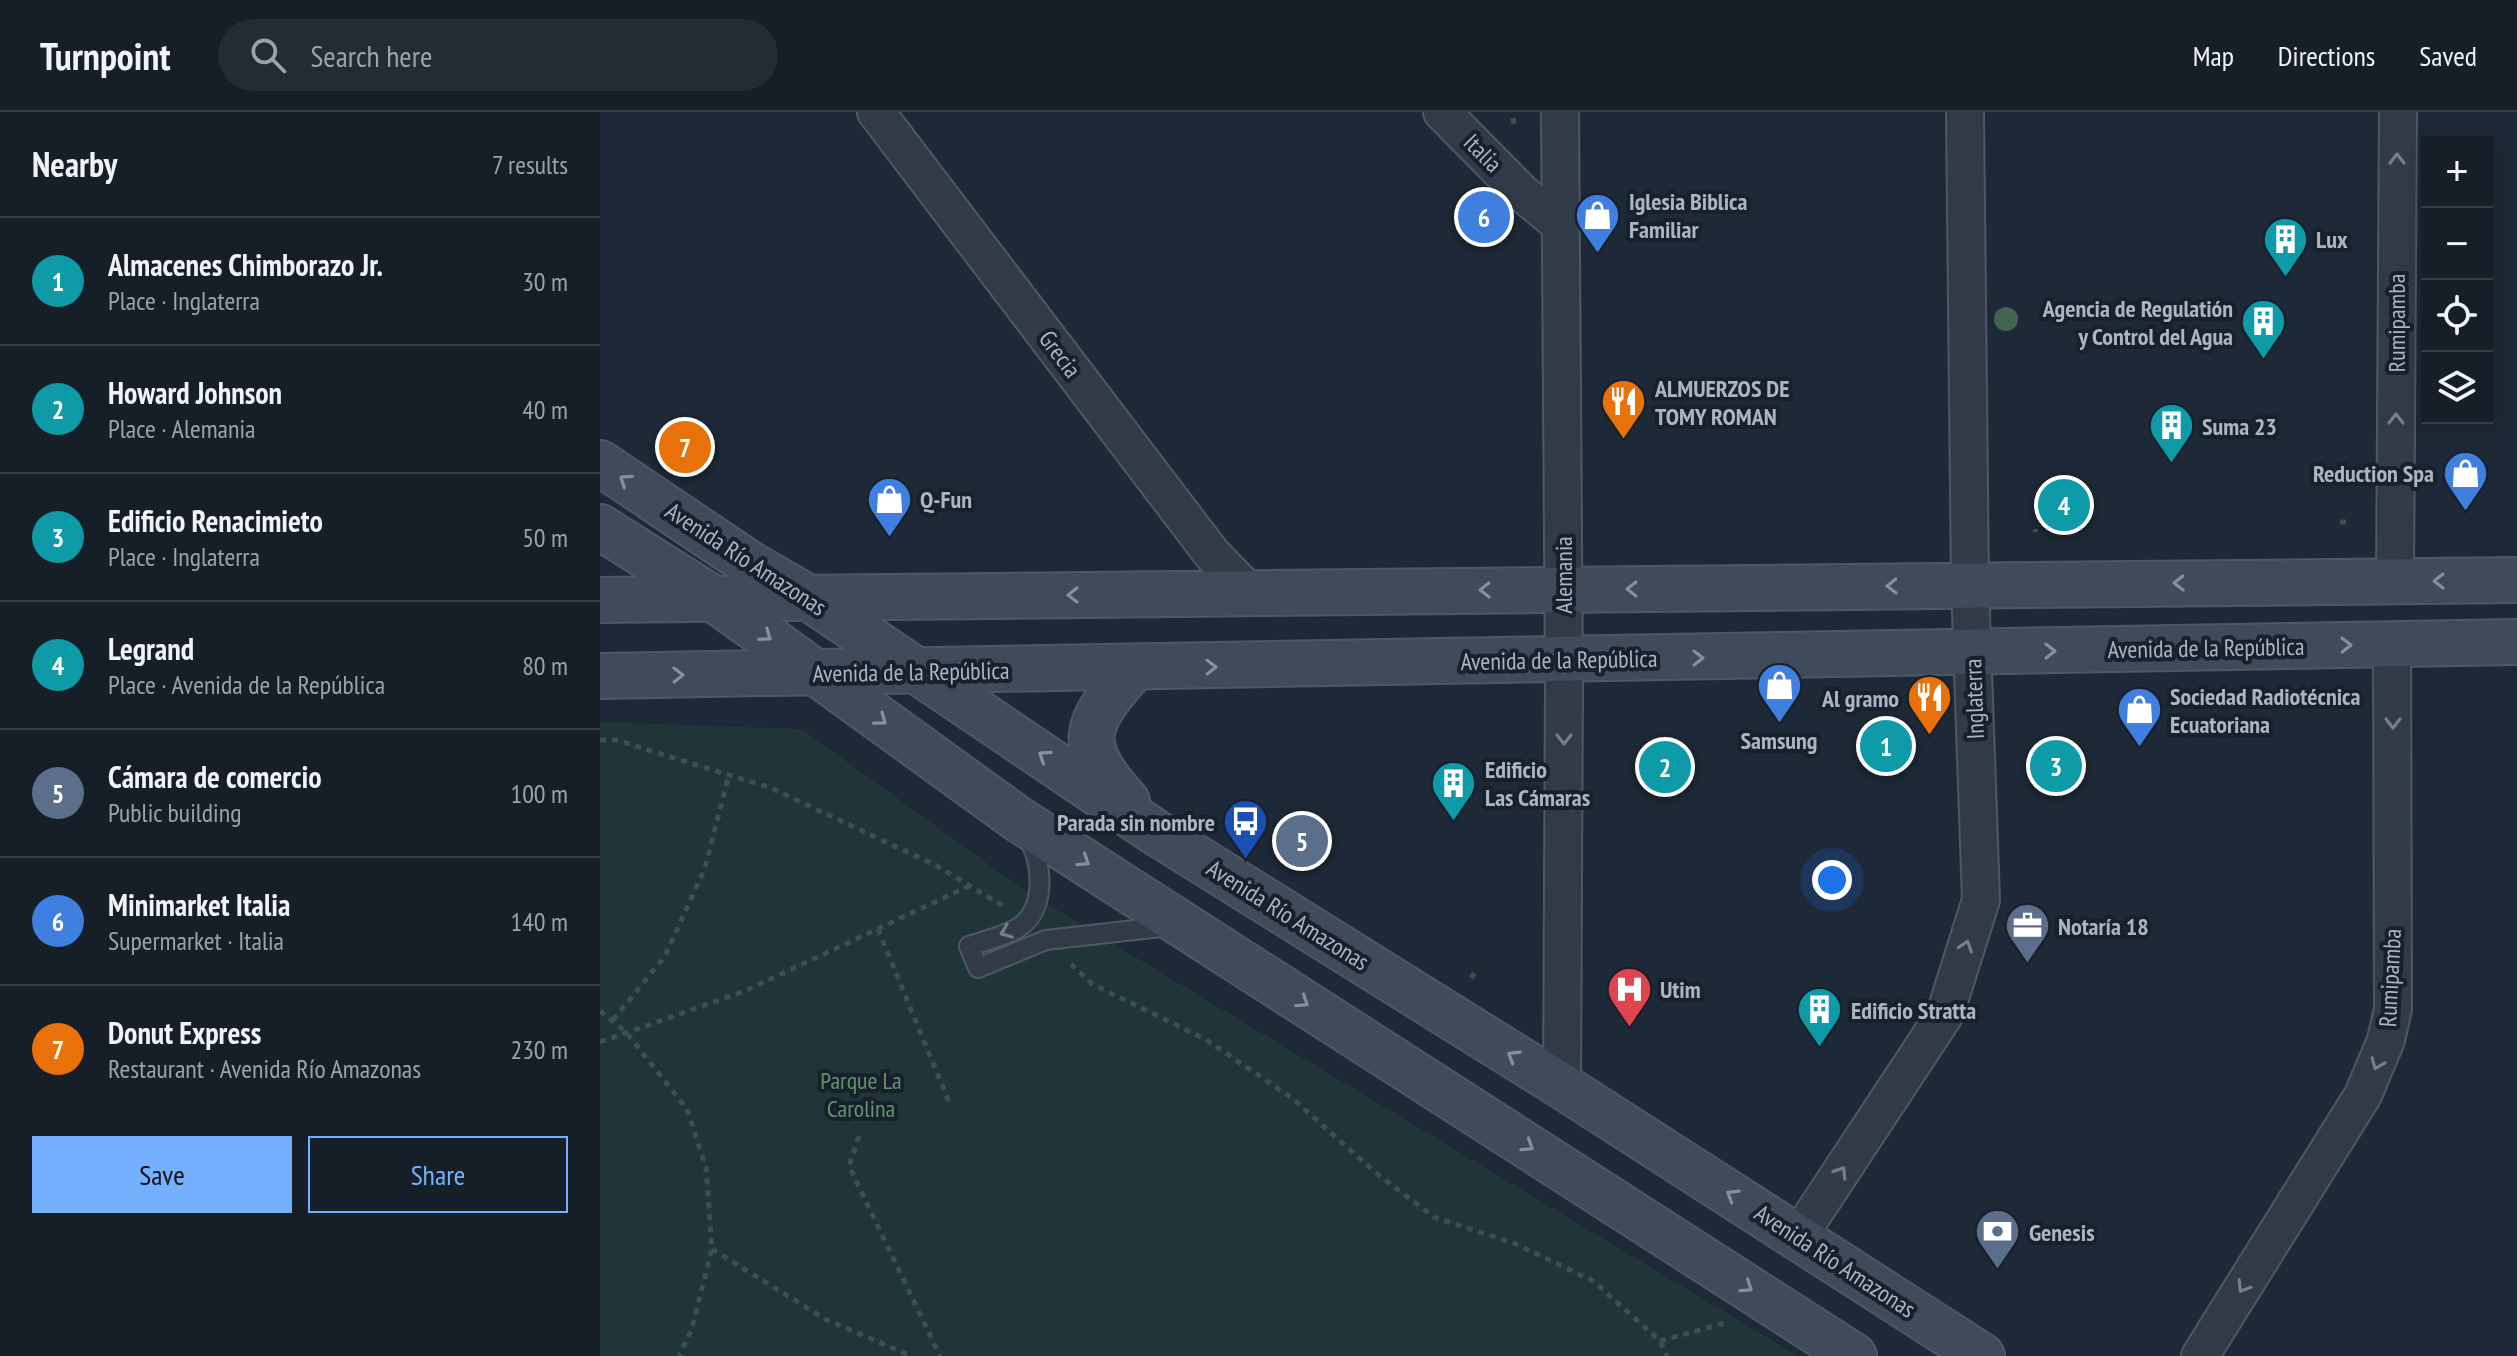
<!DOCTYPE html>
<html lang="en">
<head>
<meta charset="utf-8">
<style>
  body { margin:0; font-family:"PT Sans Narrow",sans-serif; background:#232c34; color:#f1f3f6 }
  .controls { position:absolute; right:24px; top:24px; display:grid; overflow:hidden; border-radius:0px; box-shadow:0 4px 20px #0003 }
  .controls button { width:72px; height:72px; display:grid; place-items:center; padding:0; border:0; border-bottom:2px solid #353d45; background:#161f28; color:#f1f3f6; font:40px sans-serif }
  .you { position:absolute; left:1232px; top:768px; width:28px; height:28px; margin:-20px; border:6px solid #fff; border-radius:50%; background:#1a73e8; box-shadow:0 0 0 12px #1a73e833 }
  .badge { display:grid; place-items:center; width:52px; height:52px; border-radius:50%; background:#75b0fe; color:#fff; font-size:26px; font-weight:700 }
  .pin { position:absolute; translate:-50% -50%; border:4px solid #fff; box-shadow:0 2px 8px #0006 }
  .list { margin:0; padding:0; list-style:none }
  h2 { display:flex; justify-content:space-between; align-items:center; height:104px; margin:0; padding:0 32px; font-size:34px }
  h2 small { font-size:26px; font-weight:400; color:#9ea2a8 }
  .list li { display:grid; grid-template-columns:52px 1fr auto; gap:24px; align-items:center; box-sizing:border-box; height:128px; padding:0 32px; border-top:2px solid #353d45 }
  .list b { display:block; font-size:30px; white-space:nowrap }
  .list p { margin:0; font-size:26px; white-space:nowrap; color:#9ea2a8 }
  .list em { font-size:26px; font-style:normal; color:#9ea2a8 }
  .actions { display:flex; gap:16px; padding:24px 32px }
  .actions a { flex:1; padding:18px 0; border:2px solid #75b0fe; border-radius:0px; text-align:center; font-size:28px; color:#75b0fe }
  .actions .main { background:#75b0fe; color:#111 }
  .icon { flex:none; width:44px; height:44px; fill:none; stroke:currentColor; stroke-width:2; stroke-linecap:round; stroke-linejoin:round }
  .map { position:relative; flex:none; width:1917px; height:1244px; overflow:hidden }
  header { display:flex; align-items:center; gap:48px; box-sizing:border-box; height:112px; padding:0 40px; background:#161f28; border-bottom:2px solid #353d45 }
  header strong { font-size:38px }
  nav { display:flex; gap:44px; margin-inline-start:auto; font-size:28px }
  .search { width:560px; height:72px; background:#232c34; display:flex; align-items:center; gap:20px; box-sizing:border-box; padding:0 28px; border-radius:44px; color:#9ea2a8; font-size:30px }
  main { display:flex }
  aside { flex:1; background:#161f28 }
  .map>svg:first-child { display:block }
  .green { fill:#1f3537 }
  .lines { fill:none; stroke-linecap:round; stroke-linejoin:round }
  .service-casing { stroke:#4e5865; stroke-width:22 }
  .minor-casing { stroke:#4e5865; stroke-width:40 }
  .secondary-casing { stroke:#4e5865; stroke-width:48 }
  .path { stroke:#3a5152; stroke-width:5; stroke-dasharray:6 6; stroke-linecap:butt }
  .service { stroke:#313b47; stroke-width:18 }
  .minor { stroke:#313b47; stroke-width:36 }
  .secondary { stroke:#3f4a5a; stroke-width:44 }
  .tree { fill:#426453 }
  .oneway { stroke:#747e8c }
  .oneway2 { stroke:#85909f }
  .labels { text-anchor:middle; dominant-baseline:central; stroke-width:8; stroke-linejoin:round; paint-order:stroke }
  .street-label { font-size:24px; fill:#aab5c4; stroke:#17202b }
  .poi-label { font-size:24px; font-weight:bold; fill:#aab5c4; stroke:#17202b; text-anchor:start }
  .park-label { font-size:24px; fill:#61956b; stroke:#17202b }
</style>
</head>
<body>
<header>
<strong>Turnpoint</strong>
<div class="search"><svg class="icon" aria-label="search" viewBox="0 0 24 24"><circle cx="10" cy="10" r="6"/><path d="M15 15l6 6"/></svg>Search here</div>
<nav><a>Map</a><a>Directions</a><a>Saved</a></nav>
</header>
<main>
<aside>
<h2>Nearby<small>7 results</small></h2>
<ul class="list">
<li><span class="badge" style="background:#0f9aa8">1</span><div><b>Almacenes Chimborazo Jr.</b><p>Place · Inglaterra</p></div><em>30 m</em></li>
<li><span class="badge" style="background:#0f9aa8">2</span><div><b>Howard Johnson</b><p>Place · Alemania</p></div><em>40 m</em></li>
<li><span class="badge" style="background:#0f9aa8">3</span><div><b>Edificio Renacimieto</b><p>Place · Inglaterra</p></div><em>50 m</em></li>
<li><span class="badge" style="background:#0f9aa8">4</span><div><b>Legrand</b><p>Place · Avenida de la República</p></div><em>80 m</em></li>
<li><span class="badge" style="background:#5c6f8a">5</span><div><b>Cámara de comercio</b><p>Public building</p></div><em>100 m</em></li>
<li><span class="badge" style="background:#3f7fe0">6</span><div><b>Minimarket Italia</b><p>Supermarket · Italia</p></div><em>140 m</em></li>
<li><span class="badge" style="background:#e8710a">7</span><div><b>Donut Express</b><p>Restaurant · Avenida Río Amazonas</p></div><em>230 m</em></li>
</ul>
<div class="actions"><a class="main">Save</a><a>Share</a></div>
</aside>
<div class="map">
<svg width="1917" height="1244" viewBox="0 0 1917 1244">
  <rect width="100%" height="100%" fill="#1d2936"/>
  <polygon class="green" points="0,610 202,617 424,778 1198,1244 0,1244"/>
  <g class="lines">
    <defs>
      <path id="service" d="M429,727C443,753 447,800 416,817C402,825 384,829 369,834L378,856L446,828L570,814"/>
      <g id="minor">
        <polyline points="276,0 612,442 650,481"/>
        <polyline points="842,0 922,81 961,113"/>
        <polyline points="960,0 964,568 962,974"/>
        <polyline points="1795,469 1798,0"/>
        <polyline points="1198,1125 1345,902 1381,788 1370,473 1365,0"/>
        <polyline points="1600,1244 1763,983 1786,928 1793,897 1792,533"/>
      </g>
      <g id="secondary">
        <polyline points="0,351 150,452 209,486 555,720 962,974 1382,1244"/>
        <polyline points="0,415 114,487 418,707 1254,1244"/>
        <polyline points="0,488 1917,468"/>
        <polyline points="0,564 1917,530"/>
        <path d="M527,689C474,632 484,612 533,557"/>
      </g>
    </defs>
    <use href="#service" class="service-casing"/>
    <use href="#minor" class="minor-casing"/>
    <use href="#secondary" class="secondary-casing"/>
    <g class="path">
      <polyline points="913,6 915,17"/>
      <polyline points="1740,410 1750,410"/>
      <polyline points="1435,417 1436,420"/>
      <polyline points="0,628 16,628 171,676 337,754 403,794"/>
      <polyline points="278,817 351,995"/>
      <polyline points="471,852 492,872 605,927 692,986 776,1061 834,1105 916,1132 993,1169 1060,1229 1067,1244"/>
      <polyline points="871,866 875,860"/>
      <polyline points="0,899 26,920 87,997 106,1056 112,1137 91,1219 79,1244"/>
      <polyline points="13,908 65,844 105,756 129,662"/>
      <polyline points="0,930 145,879 369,774"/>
      <polyline points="259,1024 249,1054 340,1244"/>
      <polyline points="112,1137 225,1207 311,1244"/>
      <polyline points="1060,1229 1128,1210"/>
    </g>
    <use href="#service" class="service"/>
    <use href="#minor" class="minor"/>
    <use href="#secondary" class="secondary"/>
  </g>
  <circle class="tree" cx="1406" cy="207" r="12"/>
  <defs><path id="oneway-chevron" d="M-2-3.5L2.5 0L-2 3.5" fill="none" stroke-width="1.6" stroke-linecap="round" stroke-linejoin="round" transform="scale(2)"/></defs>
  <g class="oneway">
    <use href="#oneway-chevron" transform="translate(1797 47) rotate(-90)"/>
    <use href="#oneway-chevron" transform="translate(1796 307) rotate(-90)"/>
    <use href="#oneway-chevron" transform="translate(1793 611) rotate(90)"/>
    <use href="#oneway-chevron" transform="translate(964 627) rotate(90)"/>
    <use href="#oneway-chevron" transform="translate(406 820) rotate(158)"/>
    <use href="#oneway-chevron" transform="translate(1366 834) rotate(-72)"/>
    <use href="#oneway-chevron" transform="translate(1777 952) rotate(112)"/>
    <use href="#oneway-chevron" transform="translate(1241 1060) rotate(-57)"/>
    <use href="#oneway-chevron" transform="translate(1643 1175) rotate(122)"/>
  </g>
  <g class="oneway2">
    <use href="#oneway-chevron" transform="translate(25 368) rotate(-146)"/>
    <use href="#oneway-chevron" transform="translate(1839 469) rotate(180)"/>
    <use href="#oneway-chevron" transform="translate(1579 471) rotate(179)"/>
    <use href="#oneway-chevron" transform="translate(1292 474) rotate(179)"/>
    <use href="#oneway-chevron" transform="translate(1032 477) rotate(180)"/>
    <use href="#oneway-chevron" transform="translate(885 478) rotate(179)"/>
    <use href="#oneway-chevron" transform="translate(473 483) rotate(179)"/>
    <use href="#oneway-chevron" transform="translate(166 524) rotate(36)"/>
    <use href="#oneway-chevron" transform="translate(1746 533) rotate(-1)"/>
    <use href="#oneway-chevron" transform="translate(1450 539) rotate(-1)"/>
    <use href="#oneway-chevron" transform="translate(1098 546) rotate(-1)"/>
    <use href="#oneway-chevron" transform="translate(611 555) rotate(-1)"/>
    <use href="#oneway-chevron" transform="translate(78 563) rotate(-1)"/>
    <use href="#oneway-chevron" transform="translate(281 608) rotate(37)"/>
    <use href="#oneway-chevron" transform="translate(444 644) rotate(-146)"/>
    <use href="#oneway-chevron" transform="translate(484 749) rotate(33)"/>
    <use href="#oneway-chevron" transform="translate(703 890) rotate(33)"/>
    <use href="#oneway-chevron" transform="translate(913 944) rotate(-148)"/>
    <use href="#oneway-chevron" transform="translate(928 1034) rotate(33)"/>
    <use href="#oneway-chevron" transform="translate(1132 1083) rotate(-148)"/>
    <use href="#oneway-chevron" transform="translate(1147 1175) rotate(34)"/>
  </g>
  <defs>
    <symbol id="shop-pin" viewBox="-11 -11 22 30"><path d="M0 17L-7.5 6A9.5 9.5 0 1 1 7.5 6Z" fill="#3f7fe0" stroke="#17202b"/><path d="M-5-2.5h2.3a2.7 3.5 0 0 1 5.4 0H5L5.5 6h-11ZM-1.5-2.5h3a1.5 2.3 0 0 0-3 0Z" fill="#fff"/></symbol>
    <symbol id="building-pin" viewBox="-11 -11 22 30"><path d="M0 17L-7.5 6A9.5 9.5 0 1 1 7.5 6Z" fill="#0f9aa8" stroke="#17202b"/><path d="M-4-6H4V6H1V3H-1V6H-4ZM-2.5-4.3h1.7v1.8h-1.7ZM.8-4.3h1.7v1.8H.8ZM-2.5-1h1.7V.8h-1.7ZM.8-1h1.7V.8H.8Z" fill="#fff"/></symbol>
    <symbol id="restaurant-pin" viewBox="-11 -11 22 30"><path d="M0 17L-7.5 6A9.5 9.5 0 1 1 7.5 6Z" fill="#e8710a" stroke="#17202b"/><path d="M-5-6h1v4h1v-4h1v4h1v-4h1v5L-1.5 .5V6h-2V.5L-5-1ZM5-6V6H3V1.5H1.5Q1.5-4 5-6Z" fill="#fff"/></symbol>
    <symbol id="bus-pin" viewBox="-11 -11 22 30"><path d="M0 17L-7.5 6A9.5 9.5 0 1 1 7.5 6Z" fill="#1a4fb4" stroke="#17202b"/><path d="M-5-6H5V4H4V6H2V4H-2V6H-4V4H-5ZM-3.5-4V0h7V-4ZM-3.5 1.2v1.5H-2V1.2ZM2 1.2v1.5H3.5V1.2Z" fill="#fff"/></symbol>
    <symbol id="office-pin" viewBox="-11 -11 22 30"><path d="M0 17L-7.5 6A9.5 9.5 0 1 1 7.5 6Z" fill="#5c6f8a" stroke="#17202b"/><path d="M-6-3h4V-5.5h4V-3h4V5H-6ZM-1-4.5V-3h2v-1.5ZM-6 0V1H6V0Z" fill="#fff"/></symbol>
    <symbol id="hospital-pin" viewBox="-11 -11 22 30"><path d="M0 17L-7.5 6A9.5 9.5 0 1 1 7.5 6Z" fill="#e0444e" stroke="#17202b"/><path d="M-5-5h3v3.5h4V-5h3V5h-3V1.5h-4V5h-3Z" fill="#fff"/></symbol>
    <symbol id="bank-pin" viewBox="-11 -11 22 30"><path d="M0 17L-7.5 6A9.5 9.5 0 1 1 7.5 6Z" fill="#5c6f8a" stroke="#17202b"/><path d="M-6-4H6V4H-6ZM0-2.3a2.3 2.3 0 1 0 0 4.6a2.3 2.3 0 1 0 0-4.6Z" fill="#fff"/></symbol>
  </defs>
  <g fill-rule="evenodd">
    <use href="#shop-pin" x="972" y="78" width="51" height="69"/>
    <use href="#building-pin" x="1660" y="102" width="51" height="69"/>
    <use href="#building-pin" x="1638" y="184" width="51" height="69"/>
    <use href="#restaurant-pin" x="998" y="264" width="51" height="69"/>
    <use href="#building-pin" x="1546" y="288" width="51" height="69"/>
    <use href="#shop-pin" x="1840" y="336" width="51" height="69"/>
    <use href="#shop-pin" x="264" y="362" width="51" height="69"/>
    <use href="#shop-pin" x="1154" y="548" width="51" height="69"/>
    <use href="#restaurant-pin" x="1304" y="560" width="51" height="69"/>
    <use href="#shop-pin" x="1514" y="572" width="51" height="69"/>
    <use href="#building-pin" x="828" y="646" width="51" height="69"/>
    <use href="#bus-pin" x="620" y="684" width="51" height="69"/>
    <use href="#office-pin" x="1402" y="788" width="51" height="69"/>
    <use href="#hospital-pin" x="1004" y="852" width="51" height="69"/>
    <use href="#building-pin" x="1194" y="872" width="51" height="69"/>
    <use href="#bank-pin" x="1372" y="1094" width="51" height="69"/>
  </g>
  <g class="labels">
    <g class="street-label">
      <text transform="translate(883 41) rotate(45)">Italia</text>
      <text transform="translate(1796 211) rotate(-90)">Rumipamba</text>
      <text transform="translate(460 242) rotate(53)">Grecia</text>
      <text transform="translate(146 447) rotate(33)">Avenida Río Amazonas</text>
      <text transform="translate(963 463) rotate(-90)">Alemania</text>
      <text transform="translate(1606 536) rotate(-1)">Avenida de la República</text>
      <text transform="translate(959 548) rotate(-1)">Avenida de la República</text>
      <text transform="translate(311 560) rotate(-1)">Avenida de la República</text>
      <text transform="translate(1374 587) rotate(-92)">Inglaterra</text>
      <text transform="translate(688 803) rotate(32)">Avenida Río Amazonas</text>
      <text transform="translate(1790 866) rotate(-87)">Rumipamba</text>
      <text transform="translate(1235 1149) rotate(33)">Avenida Río Amazonas</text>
    </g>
    <g class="poi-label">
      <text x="1029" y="89">Iglesia Biblica<tspan x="1029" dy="28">Familiar</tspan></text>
      <text x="1716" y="127">Lux</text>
      <text x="1633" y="196" text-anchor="end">Agencia de Regulatión<tspan x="1633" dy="28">y Control del Agua</tspan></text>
      <text x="1055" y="276">ALMUERZOS DE<tspan x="1055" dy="28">TOMY ROMAN</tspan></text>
      <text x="1602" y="314">Suma 23</text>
      <text x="1834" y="361" text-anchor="end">Reduction Spa</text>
      <text x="320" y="387">Q-Fun</text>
      <text x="1570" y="584">Sociedad Radiotécnica<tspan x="1570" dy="28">Ecuatoriana</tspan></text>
      <text x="1299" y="586" text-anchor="end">Al gramo</text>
      <text x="1179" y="628" text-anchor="middle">Samsung</text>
      <text x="885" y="657">Edificio<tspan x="885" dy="28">Las Cámaras</tspan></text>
      <text x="615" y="710" text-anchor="end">Parada sin nombre</text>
      <text x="1458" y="814">Notaría 18</text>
      <text x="1060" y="877">Utim</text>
      <text x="1251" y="898">Edificio Stratta</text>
      <text x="1429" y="1120">Genesis</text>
    </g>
    <g class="park-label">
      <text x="261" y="968">Parque La<tspan x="261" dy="28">Carolina</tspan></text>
    </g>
  </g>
</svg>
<div class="controls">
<button>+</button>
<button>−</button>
<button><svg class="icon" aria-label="locate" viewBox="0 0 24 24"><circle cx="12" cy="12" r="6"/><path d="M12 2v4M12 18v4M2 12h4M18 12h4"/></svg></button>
<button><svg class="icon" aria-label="layers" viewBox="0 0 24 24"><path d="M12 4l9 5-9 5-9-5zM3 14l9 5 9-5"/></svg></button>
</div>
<div class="you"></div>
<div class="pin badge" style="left:1286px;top:634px;background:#0f9aa8">1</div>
<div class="pin badge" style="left:1065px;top:655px;background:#0f9aa8">2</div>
<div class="pin badge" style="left:1456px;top:654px;background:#0f9aa8">3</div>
<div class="pin badge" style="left:1464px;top:393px;background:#0f9aa8">4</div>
<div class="pin badge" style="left:702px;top:729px;background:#5c6f8a">5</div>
<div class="pin badge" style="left:884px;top:105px;background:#3f7fe0">6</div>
<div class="pin badge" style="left:85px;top:335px;background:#e8710a">7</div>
</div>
</main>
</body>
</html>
